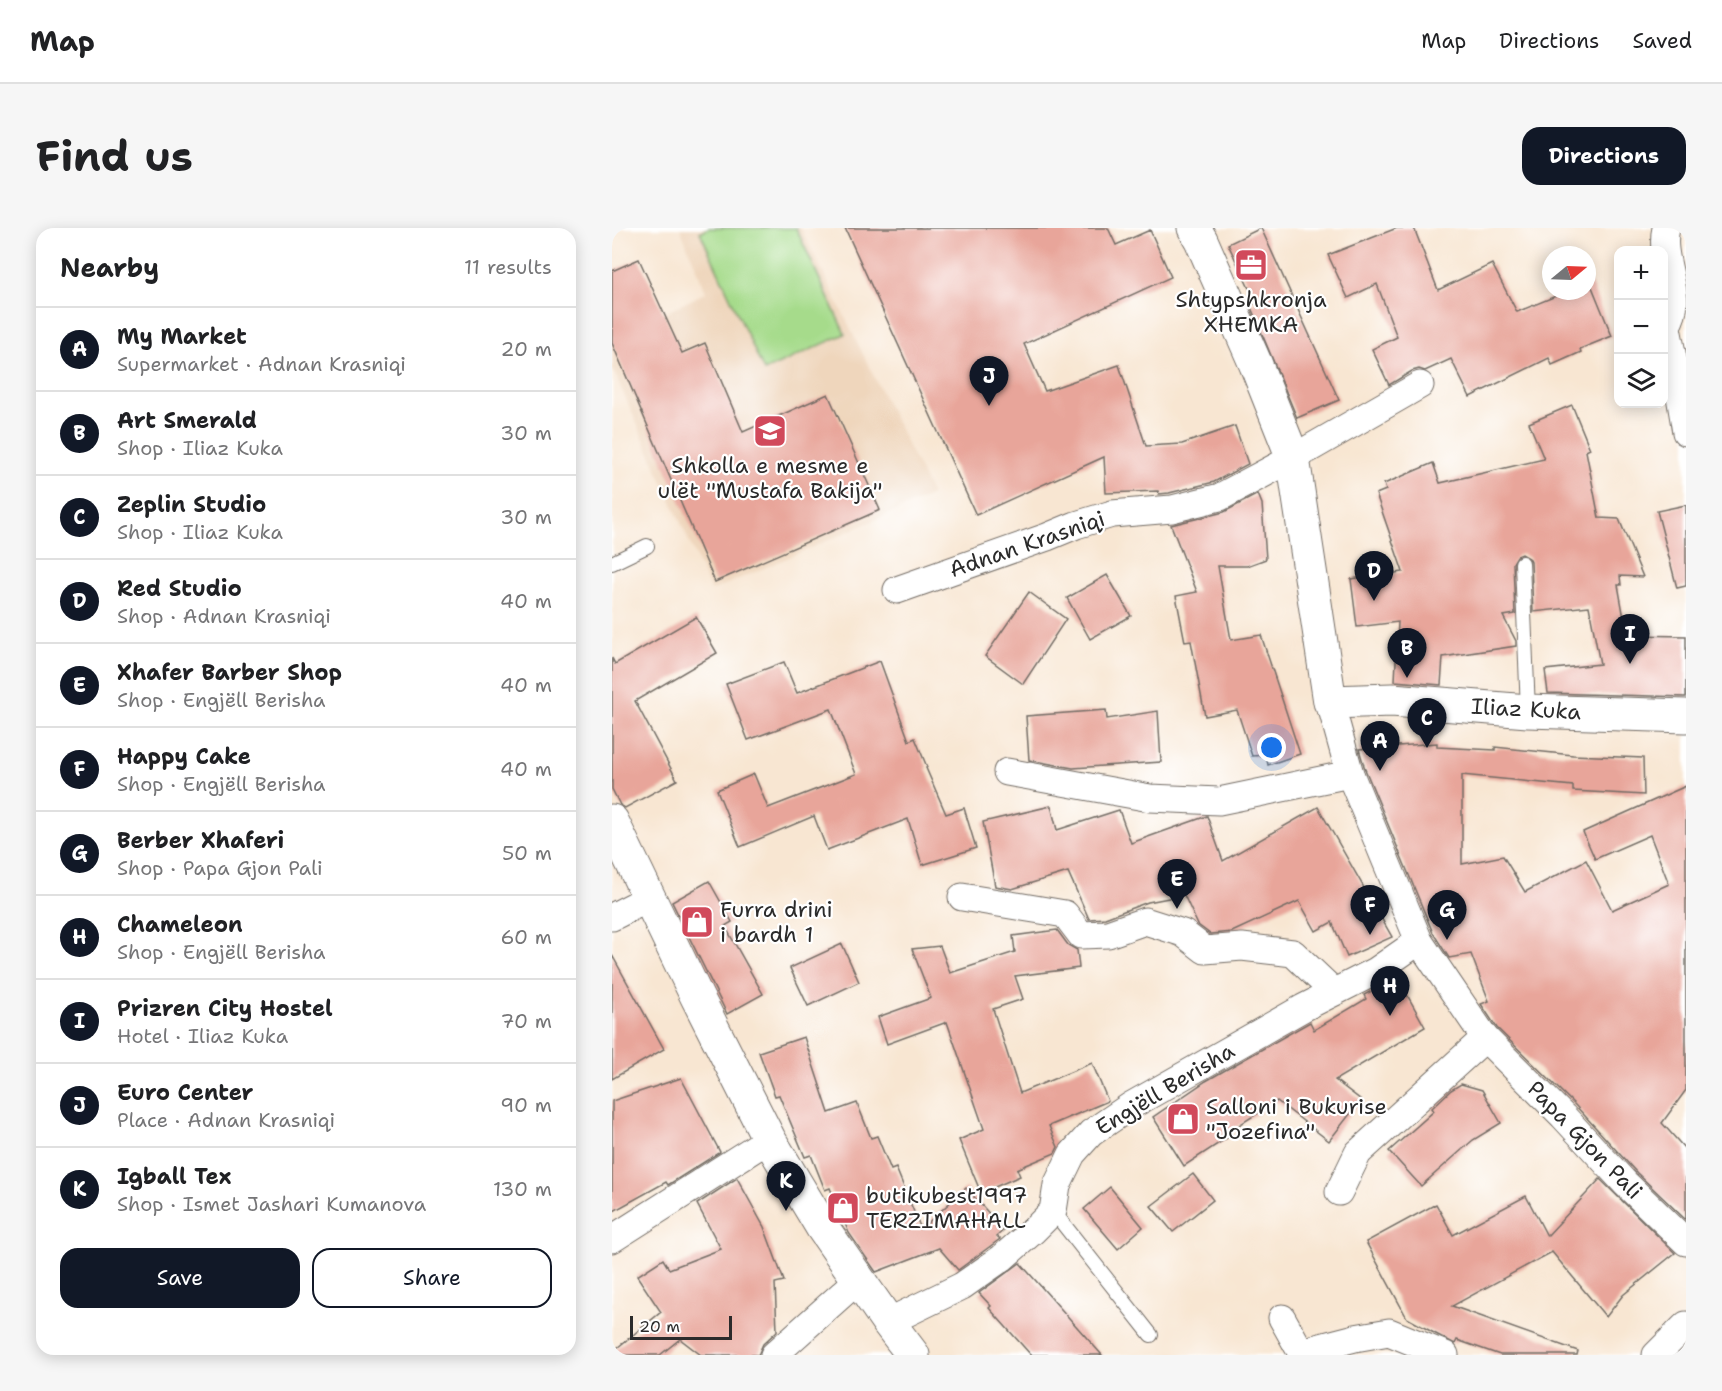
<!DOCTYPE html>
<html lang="en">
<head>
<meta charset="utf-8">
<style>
  body { margin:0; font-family:"Shantell Sans",sans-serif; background:#f6f6f6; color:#202124 }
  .controls { position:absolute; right:18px; top:18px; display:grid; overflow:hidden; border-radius:12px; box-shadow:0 3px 15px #0003 }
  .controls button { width:54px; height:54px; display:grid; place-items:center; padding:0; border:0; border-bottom:2px solid #e0e0e0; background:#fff; color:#202124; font:30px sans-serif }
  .compass { position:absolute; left:930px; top:18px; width:54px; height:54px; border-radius:50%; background:#fff; box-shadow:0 3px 15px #0003; rotate:71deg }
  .scale { position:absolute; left:18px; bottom:15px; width:102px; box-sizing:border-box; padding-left:6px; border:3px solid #2b2b2b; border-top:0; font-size:16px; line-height:21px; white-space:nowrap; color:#2b2b2b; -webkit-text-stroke:4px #fff; paint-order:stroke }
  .you { position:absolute; left:660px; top:520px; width:21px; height:21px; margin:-15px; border:4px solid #fff; border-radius:50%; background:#1a73e8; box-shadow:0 0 0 9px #1a73e833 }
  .badge { display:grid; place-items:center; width:39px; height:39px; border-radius:50%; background:#111827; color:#fff; font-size:20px; font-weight:700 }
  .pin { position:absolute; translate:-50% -50px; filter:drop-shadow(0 2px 3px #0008) }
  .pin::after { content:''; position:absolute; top:32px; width:21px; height:18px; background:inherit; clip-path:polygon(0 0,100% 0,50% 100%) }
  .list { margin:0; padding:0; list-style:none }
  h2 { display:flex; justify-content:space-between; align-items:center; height:78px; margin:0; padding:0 24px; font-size:26px }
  h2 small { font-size:20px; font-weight:400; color:#757577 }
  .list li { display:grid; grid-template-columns:39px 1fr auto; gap:18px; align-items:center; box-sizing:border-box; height:84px; padding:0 24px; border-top:2px solid #e0e0e0 }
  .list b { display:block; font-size:22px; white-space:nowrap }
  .list p { margin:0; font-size:20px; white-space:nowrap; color:#757577 }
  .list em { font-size:20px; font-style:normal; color:#757577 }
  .actions { display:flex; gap:12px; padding:18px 24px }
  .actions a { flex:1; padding:14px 0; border:2px solid #111827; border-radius:18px; text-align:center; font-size:21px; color:#111827 }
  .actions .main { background:#111827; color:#fff }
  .icon { flex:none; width:33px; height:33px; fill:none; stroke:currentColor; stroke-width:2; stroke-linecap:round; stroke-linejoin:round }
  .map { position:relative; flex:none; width:1074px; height:1127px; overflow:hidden; border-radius:18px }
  header { display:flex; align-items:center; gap:36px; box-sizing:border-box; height:84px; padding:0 30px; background:#fff; border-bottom:2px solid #e0e0e0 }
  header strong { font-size:28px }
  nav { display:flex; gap:33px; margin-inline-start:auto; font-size:21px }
  .intro { display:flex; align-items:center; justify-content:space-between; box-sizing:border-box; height:144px; padding:0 36px }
  h1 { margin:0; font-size:42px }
  .button { padding:15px 27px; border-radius:18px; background:#111827; color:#fff; font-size:21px; font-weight:700 }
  main { display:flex; gap:36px; padding:0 36px }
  aside { flex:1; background:#fff; border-radius:18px; box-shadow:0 3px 15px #0003 }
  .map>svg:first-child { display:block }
  .built { fill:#efd6bc }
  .green { fill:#a6db8b; stroke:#68835b; stroke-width:1.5 }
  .building { fill:#e8a59a }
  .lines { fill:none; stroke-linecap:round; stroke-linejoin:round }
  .service-casing { stroke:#736c65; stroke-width:16 }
  .minor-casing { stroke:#736c65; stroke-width:29 }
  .tertiary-casing { stroke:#736c65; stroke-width:35 }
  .service { stroke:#fff; stroke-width:14 }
  .minor { stroke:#fff; stroke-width:27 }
  .tertiary { stroke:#fff; stroke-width:33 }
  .labels { text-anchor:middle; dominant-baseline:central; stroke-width:4.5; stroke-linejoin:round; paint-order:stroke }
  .poi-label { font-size:22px; fill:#2b2b2b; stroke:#fff; text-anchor:start }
  .street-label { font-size:22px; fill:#2b2b2b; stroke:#fff }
</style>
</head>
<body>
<header>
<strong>Map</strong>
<nav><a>Map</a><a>Directions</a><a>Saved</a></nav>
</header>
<div class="intro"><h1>Find us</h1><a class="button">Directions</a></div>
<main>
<aside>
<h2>Nearby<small>11 results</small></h2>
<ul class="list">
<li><span class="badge">A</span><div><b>My Market</b><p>Supermarket · Adnan Krasniqi</p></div><em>20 m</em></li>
<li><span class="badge">B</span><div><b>Art Smerald</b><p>Shop · Iliaz Kuka</p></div><em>30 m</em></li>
<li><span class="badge">C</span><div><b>Zeplin Studio</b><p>Shop · Iliaz Kuka</p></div><em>30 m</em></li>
<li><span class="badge">D</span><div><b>Red Studio</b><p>Shop · Adnan Krasniqi</p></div><em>40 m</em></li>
<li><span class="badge">E</span><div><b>Xhafer Barber Shop</b><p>Shop · Engjëll Berisha</p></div><em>40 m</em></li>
<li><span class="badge">F</span><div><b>Happy Cake</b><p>Shop · Engjëll Berisha</p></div><em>40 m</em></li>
<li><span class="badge">G</span><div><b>Berber Xhaferi</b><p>Shop · Papa Gjon Pali</p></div><em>50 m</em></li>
<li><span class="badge">H</span><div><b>Chameleon</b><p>Shop · Engjëll Berisha</p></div><em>60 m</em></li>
<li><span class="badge">I</span><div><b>Prizren City Hostel</b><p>Hotel · Iliaz Kuka</p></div><em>70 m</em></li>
<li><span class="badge">J</span><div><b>Euro Center</b><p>Place · Adnan Krasniqi</p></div><em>90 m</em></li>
<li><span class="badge">K</span><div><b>Igball Tex</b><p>Shop · Ismet Jashari Kumanova</p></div><em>130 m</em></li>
</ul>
<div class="actions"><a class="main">Save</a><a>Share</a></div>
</aside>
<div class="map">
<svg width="1074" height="1127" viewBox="0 0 1074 1127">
  <rect width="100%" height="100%" fill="#fff"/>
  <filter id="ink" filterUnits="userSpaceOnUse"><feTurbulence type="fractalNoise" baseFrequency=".0167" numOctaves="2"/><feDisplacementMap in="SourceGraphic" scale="12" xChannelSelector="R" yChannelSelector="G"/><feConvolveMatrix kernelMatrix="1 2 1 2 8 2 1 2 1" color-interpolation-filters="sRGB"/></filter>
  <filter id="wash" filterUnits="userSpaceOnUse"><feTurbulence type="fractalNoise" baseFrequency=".008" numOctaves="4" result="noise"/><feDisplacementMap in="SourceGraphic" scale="24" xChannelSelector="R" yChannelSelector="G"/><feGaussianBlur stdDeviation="1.35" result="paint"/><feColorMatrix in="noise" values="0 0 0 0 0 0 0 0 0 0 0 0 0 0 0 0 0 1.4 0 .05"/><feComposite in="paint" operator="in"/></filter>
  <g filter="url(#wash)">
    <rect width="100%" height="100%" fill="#f8e6d2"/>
    <polygon class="built" points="68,0 189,0 320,267 99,363 0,139 0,113 94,64"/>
    <polygon class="green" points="97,0 184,0 233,106 152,143 88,4"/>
    <g id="blocks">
      <g class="building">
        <polygon points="233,0 496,0 504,17 538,2 559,49 412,116 433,163 507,137 534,218 570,216 623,198 636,236 602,254 557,265 547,266 546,263 494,265 492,229 364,287"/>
        <polygon points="649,0 727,172 685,190 638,77 644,75 616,16"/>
        <polygon points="785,0 802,0 826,62 880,36 905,84 956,63 975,63 975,55 978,54 1000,108 968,121 969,124 940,137 937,130 858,169 839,131 813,143 807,141 800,143 777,157 760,121 785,109 765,56 736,70 716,27"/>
        <polygon points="27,31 70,125 93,115 131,204 216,166 268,282 103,354 0,115 0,43"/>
        <polygon points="960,177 978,221 974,223 987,290 1007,291 1031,349 1008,348 1009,357 1006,357 1015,407 1074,408 1074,469 936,465 933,442 988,436 977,378 921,384 919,334 917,330 910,326 905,328 901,335 903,386 891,388 904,413 904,418 831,429 829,457 783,453 786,394 745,399 739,351 791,344 764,266 774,262 772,256 821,235 828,255 932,231 917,195"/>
        <polygon points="646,266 650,276 654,331 635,338 606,338 619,412 649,407 688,526 656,537 654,527 640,528 625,482 593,488 579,413 573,414 564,368 585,364 559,297 612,284"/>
        <polygon points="1074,277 1074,358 1065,360 1045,283"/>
        <polygon points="495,347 519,388 478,411 455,370"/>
        <polygon points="417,364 454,391 411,456 373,428"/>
        <polygon points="84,389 105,425 23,473 65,552 13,580 8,577 0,561 0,430 3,436"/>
        <polygon points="268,433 297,513 303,510 315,539 314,540 334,586 352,580 364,620 310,637 296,591 215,622 202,588 128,619 105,562 142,546 156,580 244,546 219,481 136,512 114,456 172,434 185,465"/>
        <polygon points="494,482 495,491 546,483 549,534 461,540 417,532 414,488"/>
        <polygon points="825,515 825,519 883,522 883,519 961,527 1031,530 1032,567 961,563 961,558 850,547 850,636 891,628 913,664 974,632 1000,682 1057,656 1038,607 983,631 971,604 1074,558 1074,862 1050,895 1074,922 1074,992 1025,945 963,877 885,800 869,776 877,773 859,726 837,730 821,705 753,541 747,521"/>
        <polygon points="439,578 445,602 507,582 519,615 595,588 611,633 706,579 780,709 735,729 720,694 704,703 687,673 620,704 598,706 586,697 572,667 536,674 493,690 477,691 456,644 400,661 383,658 371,594"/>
        <polygon points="97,653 120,694 113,698 151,766 115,786 60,674"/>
        <polygon points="445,702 456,717 465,722 467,740 403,748 411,771 381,781 408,865 480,835 496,873 437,898 446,919 443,925 405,941 408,948 369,965 347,912 372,901 335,794 275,816 266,789 319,770 300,721 328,718 338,745 403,724 401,708"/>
        <polygon points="230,716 247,754 196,778 178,740"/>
        <polygon points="0,727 52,821 0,851"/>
        <polygon points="769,758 794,765 813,799 723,852 749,872 717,913 665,873 616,904 618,908 572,938 541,889 594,853 698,794 702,802 754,771 752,767"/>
        <polygon points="192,809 217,885 245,875 259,910 265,908 279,942 284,940 309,1001 354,960 392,1002 385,1008 388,1011 346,1042 327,1020 264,1044 237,1005 218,960 213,962 199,927 193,929 167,867 163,868 147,824"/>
        <polygon points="69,850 108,924 56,957 54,954 0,984 0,873"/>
        <polygon points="849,856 870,862 889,895 861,912 809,958 777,923 822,883 820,880 839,862"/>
        <polygon points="581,946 601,972 561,1004 539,978"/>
        <polygon points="125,950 152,999 172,1053 163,1055 165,1103 151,1116 146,1127 89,1127 68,1111 48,1127 0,1127 0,1124 49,1084 25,1048 51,1031 57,1041 109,1021 85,976"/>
        <polygon points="988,951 1063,1025 1011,1067 994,1089 940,1024 840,1078 966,1123 965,1127 888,1127 845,1112 843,1116 822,1105 795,1090 754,1014 824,976 841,1007 914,968 935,1008"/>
        <polygon points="498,959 531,999 506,1021 472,981"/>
        <polygon points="408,1035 490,1127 419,1127 377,1080 379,1078 367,1065"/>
      </g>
    </g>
  </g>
  <g filter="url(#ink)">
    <use href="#blocks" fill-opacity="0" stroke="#736c65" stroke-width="1.5"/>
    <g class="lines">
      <defs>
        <g id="service">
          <polyline points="0,335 35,318"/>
          <polyline points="910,335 916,483"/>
          <polyline points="441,983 539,1107"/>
        </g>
        <g id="minor">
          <path d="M1054,0C1046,33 1074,69 1055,97"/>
          <polyline points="1052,85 1065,150 1074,204"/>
          <polyline points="285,362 435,309 464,297 500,286 560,281 608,269 681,230 808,157"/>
          <polyline points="718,474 738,546 807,713 873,810 951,888 1014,956 1074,1014"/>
          <polyline points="395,544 538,570 607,573 738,546"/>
          <polyline points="350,669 453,686 469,707 496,706 533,693 571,705 593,722 630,719 681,725 722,764"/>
          <polyline points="0,689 37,670"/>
          <polyline points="727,964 746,925 873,810"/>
          <polyline points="0,1011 157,911"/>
          <polyline points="670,1090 689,1124 743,1110 777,1104 833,1127"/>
          <polyline points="276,1094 350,1058 390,1030 422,1002 441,983 445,957 460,926 479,905 520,877 691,780 764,743 807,713"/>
          <polyline points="162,1127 246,1052"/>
          <polyline points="1044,1127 1074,1097"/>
        </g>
        <g id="tertiary">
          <polyline points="582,0 589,12 644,137 681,230 718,474 780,472 916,483 1074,488"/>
          <polyline points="0,593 85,769 157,911 210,999 276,1094 301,1127"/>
        </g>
      </defs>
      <use href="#service" class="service-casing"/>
      <use href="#minor" class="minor-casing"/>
      <use href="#tertiary" class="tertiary-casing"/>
      <use href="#service" class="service"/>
      <use href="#minor" class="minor"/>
      <use href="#tertiary" class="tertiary"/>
    </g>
  </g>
  <defs>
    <symbol id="office-square" viewBox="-11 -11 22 22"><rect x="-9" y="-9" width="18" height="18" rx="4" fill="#d1495b" stroke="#fff"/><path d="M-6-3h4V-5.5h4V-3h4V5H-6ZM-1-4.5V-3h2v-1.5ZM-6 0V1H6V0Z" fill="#fff"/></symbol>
    <symbol id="school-square" viewBox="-11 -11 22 22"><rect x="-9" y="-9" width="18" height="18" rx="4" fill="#d1495b" stroke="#fff"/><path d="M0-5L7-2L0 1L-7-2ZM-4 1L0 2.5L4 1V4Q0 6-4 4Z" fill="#fff"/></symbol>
    <symbol id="shop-square" viewBox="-11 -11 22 22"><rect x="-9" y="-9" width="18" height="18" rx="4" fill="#d1495b" stroke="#fff"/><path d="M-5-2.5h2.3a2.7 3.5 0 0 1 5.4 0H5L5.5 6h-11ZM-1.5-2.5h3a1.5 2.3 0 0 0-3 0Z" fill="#fff"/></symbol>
  </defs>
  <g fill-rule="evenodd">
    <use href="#office-square" x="620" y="18" width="38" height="38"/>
    <use href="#school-square" x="139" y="184" width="38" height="38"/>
    <use href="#shop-square" x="66" y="675" width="38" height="38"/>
    <use href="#shop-square" x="552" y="872" width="38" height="38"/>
    <use href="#shop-square" x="212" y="961" width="38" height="38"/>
  </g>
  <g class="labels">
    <g class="poi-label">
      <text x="639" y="71" text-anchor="middle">Shtypshkronja<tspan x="639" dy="25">XHEMKA</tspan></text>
      <text x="158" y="237" text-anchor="middle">Shkolla e mesme e<tspan x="158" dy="25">ulët "Mustafa Bakija"</tspan></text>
      <text x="108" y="681">Furra drini<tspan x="108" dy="25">i bardh 1</tspan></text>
      <text x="594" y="878">Salloni i Bukurise<tspan x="594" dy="25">"Jozefina"</tspan></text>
      <text x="254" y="967">butikubest1997<tspan x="254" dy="25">TERZIMAHALL</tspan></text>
    </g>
    <g class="street-label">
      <text transform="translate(415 316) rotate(-19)">Adnan Krasniqi</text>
      <text transform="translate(914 481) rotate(3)">Iliaz Kuka</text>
      <text transform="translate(553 861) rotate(-31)">Engjëll Berisha</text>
      <text transform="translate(973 912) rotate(46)">Papa Gjon Pali</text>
    </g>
  </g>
</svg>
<div class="controls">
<button>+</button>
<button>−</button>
<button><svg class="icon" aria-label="layers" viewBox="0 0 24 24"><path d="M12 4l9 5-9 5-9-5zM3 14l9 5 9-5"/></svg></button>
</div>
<svg class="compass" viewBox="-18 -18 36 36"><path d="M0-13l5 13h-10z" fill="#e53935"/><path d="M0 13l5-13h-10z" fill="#757577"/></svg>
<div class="scale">20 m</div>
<div class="you"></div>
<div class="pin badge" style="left:768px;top:543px">A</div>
<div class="pin badge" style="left:795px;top:450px">B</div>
<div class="pin badge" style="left:815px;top:520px">C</div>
<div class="pin badge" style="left:762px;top:373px">D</div>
<div class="pin badge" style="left:565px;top:681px">E</div>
<div class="pin badge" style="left:758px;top:707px">F</div>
<div class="pin badge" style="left:835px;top:712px">G</div>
<div class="pin badge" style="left:778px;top:788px">H</div>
<div class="pin badge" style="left:1018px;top:436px">I</div>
<div class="pin badge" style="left:377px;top:178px">J</div>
<div class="pin badge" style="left:174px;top:983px">K</div>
</div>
</main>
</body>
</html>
